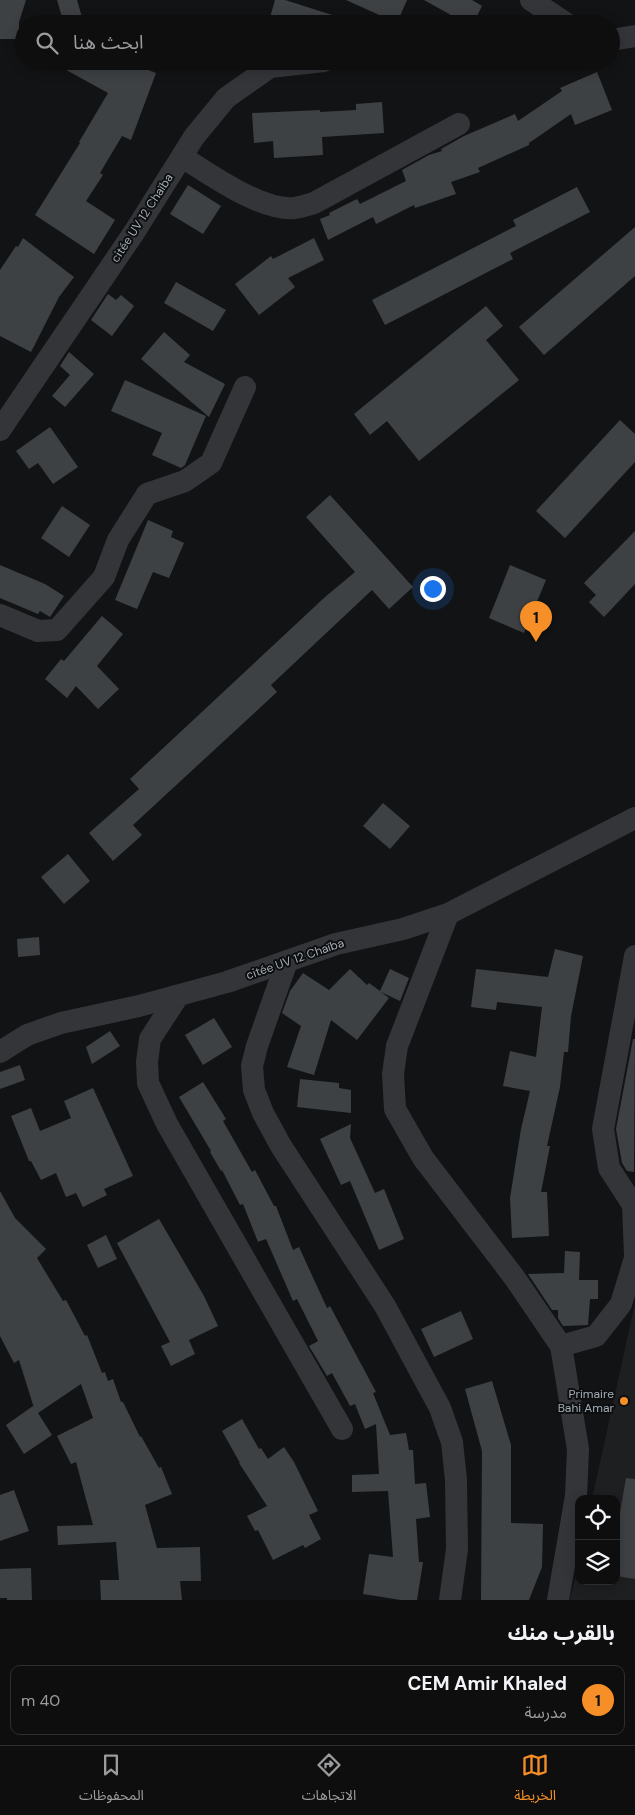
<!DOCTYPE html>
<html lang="ar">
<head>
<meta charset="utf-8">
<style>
  body { margin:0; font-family:"DM Sans","Noto Sans Arabic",sans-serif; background:#1c1c1d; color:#f1f3f6; direction:rtl }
  .controls { position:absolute; right:15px; bottom:15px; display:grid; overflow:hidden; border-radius:10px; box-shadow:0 2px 12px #0003 }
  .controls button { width:45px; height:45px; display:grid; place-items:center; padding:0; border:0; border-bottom:1px solid #2e2e2f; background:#0e0e0f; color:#f1f3f6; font:25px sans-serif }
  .you { position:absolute; left:432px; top:588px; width:18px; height:18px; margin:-12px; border:4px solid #fff; border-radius:50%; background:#1a73e8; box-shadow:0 0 0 8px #1a73e833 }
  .badge { display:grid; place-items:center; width:32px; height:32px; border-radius:50%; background:#f78f28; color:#111; font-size:16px; font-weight:700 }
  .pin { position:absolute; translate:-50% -41px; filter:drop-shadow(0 1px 2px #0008) }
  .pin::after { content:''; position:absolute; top:26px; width:18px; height:15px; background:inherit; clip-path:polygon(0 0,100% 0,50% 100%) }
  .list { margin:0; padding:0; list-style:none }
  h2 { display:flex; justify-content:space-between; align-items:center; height:65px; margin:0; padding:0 20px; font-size:21px }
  h2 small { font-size:16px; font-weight:400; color:#9b9c9e }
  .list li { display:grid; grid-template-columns:32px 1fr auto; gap:15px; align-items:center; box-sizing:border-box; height:70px; margin:0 10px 10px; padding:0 10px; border:1px solid #2e2e2f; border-radius:10px }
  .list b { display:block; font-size:19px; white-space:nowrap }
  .list p { margin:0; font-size:16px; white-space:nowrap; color:#9b9c9e }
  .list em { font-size:16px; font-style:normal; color:#9b9c9e }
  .icon { flex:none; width:28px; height:28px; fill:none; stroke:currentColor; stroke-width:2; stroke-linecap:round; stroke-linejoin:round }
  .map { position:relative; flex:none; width:635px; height:1600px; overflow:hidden; direction:ltr }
  .search { position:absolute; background:#0e0e0f; box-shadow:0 2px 12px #0003; left:15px; right:15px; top:15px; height:55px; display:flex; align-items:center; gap:12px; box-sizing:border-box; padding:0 18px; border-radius:28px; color:#9b9c9e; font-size:19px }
  .sheet { height:145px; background:#0e0e0f }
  nav { display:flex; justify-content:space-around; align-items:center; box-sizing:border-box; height:70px; border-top:1px solid #2e2e2f; background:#0e0e0f; font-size:14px; color:#9b9c9e }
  nav a { display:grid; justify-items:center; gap:2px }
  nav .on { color:#f78f28 }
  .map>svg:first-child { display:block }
  .built { fill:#1e1f21 }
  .building { fill:#3e4144 }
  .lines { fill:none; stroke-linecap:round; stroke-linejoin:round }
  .street { stroke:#333539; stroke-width:22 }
  .poi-dot { fill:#f78f28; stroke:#0d0e0f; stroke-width:2 }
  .labels { text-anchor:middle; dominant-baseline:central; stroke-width:4; stroke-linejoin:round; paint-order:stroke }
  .street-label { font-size:12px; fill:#a3acb5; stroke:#0d0e0f }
  .poi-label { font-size:12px; fill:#a3acb5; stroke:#0d0e0f; text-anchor:end }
</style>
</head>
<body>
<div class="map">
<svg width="635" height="1600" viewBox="0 0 635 1600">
  <rect width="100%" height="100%" fill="#121314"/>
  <polygon class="built" points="635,1303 635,1600 570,1600 579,1562 579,1581 616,1581 616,1499 592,1499"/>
  <g class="building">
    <polygon points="0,0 26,0 19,22 19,39 0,39"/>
    <polygon points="57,0 77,0 84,24 64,24"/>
    <polygon points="275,0 285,0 348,20 348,24 278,24 269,21"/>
    <polygon points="346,0 407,0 397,23"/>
    <polygon points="424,0 472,0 482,6 473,24 467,24"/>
    <polygon points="50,61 125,61 156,73 131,140 122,136 100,173 103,175 86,201 115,220 94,254 35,215 80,143 79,142 108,93"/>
    <polygon points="597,72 612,110 575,125 571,114 529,143 529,145 478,168 480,172 451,182 456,194 415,208 414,205 376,224 373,217 328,240 320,219 330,215 329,213 357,199 360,204 406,181 402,170 429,155 442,151 441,149 464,136 515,114 518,121 562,91 560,88"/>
    <polygon points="382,102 384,133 322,137 323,155 274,158 273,141 254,143 252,113 320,110 320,112 356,110 356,104"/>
    <polygon points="188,185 221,206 203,234 170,214"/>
    <polygon points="577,187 590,212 510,253 513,259 385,325 372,300 516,226 513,220"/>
    <polygon points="635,227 635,276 544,355 519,327"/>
    <polygon points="23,238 74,277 59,297 31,352 0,336 0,270 16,246 18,247"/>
    <polygon points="314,238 324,260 288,278 295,287 259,315 235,284 271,256 273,259"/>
    <polygon points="176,282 226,310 213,331 164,303"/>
    <polygon points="108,294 116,300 121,295 134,306 112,336 91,320"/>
    <polygon points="486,306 503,326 486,340 519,380 419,461 387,421 370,435 354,414"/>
    <polygon points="164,332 190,355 184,362 225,384 209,417 141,359"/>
    <polygon points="69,352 94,374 65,407 52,396 70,375 60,366"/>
    <polygon points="125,380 206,416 185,465 181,468 152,455 162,433 111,411"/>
    <polygon points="620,420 635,434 635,462 565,538 536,511"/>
    <polygon points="50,427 78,467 53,484 38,463 29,469 16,451"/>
    <polygon points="330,495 413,587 389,609 372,590 271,685 277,692 133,825 142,835 113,861 89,833 139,789 130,779 325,597 355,572 306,517"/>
    <polygon points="62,506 90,525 69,557 41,538"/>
    <polygon points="148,520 173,531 171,537 184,543 169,578 153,572 137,609 115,600"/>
    <polygon points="635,531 635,584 604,617 589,602 596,595 584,583"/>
    <polygon points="0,565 45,584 64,596 50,617 40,611 38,614 0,598"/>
    <polygon points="510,565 546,580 524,633 489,618"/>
    <polygon points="102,616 123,634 97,666 119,689 98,709 76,686 67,698 45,679 61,659 64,661"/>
    <polygon points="383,803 410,826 390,849 363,826"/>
    <polygon points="68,854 90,881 64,904 41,877"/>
    <polygon points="39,937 40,955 18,957 17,939"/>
    <polygon points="555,949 583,956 571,1016 568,1052 564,1052 560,1087 547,1146 550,1146 541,1192 547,1192 549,1236 512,1238 510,1198 521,1129 530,1091 503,1086 510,1051 536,1057 542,1007 497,1002 496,1010 471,1007 476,969 548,977"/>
    <polygon points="350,969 367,985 369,983 380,991 390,969 409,978 400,1001 381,992 389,998 357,1040 331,1020 314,1075 287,1067 301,1026 282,1013 290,991 303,973 329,990"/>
    <polygon points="214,1018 232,1047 203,1065 185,1035"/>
    <polygon points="110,1031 120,1046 92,1064 86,1047"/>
    <polygon points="633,1039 635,1039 634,1172 627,1171 622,1163 616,1129"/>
    <polygon points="20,1065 25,1080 0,1089 0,1072"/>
    <polygon points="300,1079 339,1083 339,1088 351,1090 351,1113 297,1107"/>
    <polygon points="203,1082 226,1119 223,1121 252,1172 255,1170 274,1206 276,1206 293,1250 299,1247 327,1308 330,1306 376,1392 373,1393 390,1435 406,1433 409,1450 413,1450 415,1484 426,1483 430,1517 416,1519 419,1562 423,1562 417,1600 401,1600 363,1594 369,1554 393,1557 388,1491 352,1492 352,1475 379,1474 376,1424 365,1429 355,1404 350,1406 332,1373 327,1376 309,1346 318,1341 297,1299 293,1301 266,1239 258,1242 243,1204 240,1205 222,1170 221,1171 210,1152 211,1151 179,1097"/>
    <polygon points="93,1088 133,1176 104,1189 107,1195 83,1207 76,1193 66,1197 56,1173 41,1180 31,1161 29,1161 11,1116 31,1108 40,1131 71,1118 64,1101"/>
    <polygon points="351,1124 350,1138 375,1193 384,1189 404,1239 379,1250 350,1181 341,1185 320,1139"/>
    <polygon points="0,1191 15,1218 46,1249 37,1258 63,1301 66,1300 85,1336 87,1335 102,1373 105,1372 108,1381 113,1379 121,1402 123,1402 140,1437 141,1436 159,1468 161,1467 172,1494 145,1505 157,1548 200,1547 201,1581 180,1581 182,1600 101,1600 100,1580 119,1580 116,1542 58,1545 57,1526 93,1525 76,1462 71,1464 57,1436 93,1418 81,1384 38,1413 52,1435 24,1454 6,1425 33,1406 34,1408 19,1360 14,1363 0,1336"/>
    <polygon points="159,1219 204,1296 218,1326 189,1340 195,1354 171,1366 161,1346 170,1342 117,1243"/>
    <polygon points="106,1235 117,1259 98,1268 87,1245"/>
    <polygon points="565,1251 580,1252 579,1280 598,1280 598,1299 590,1299 588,1325 563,1326 558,1318 558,1310 552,1310 528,1274 564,1273"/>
    <polygon points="461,1311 473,1339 434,1357 421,1329"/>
    <polygon points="492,1381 511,1445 511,1523 543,1524 542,1567 529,1600 481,1600 482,1451 465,1389"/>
    <polygon points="242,1419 259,1449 261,1448 268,1459 284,1447 294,1462 318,1511 309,1515 321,1539 305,1548 303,1545 273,1560 258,1530 255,1531 247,1516 267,1506 239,1463 240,1463 222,1431"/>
    <polygon points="626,1478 635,1479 635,1579 616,1576 616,1536"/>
    <polygon points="14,1490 29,1531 0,1541 0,1495"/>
    <polygon points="31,1568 32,1600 7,1600 7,1598 0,1598 0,1569"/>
  </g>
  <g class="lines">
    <g class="street">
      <polyline points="531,0 567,24"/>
      <polyline points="611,40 635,36"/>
      <path d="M182,157C210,174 262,212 295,208C301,207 308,205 314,203L459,124"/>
      <polyline points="0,430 135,231 194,137 226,98 270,67 324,61"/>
      <polyline points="0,615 38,631 57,630 104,577 118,540 147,494 185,481 211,463 245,387"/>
      <polyline points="448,914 397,1046 393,1074 395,1109 423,1158 514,1277 561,1346 578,1449 576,1496 558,1600"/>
      <polyline points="635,956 603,1129 609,1168 633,1205 635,1256"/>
      <polyline points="287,961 257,1046 252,1066 254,1090 263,1113 281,1146 385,1306 440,1408 452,1442 456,1480 457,1549 450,1600"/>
      <polyline points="178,996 150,1039 147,1062 148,1083 167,1124 342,1429"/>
      <polyline points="0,1052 27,1035 61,1023 139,1006 227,982 336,944 403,929 448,914 635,818"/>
      <polyline points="561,1346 596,1336 621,1304 635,1258"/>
    </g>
  </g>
  <circle class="poi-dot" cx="624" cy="1401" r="5"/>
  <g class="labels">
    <g class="street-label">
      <text transform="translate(142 218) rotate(-57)">citée UV 12 Chaïba</text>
      <text transform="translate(295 959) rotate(-19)">citée UV 12 Chaïba</text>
    </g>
    <g class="poi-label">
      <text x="614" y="1394">Primaire<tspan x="614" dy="14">Bahi Amar</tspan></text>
    </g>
  </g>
</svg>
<div class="controls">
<button><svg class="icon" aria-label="locate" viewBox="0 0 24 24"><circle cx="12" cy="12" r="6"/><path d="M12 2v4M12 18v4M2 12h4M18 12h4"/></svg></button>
<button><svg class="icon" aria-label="layers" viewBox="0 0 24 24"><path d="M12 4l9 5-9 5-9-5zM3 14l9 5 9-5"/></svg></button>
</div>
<div class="you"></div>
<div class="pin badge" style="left:536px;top:642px">1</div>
<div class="search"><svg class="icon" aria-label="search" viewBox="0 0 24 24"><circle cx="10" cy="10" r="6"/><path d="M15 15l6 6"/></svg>ابحث هنا</div>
</div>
<section class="sheet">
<h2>بالقرب منك<small></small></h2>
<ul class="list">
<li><span class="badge">1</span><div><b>CEM Amir Khaled</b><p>مدرسة</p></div><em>40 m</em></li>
</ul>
</section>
<nav>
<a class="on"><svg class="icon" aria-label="map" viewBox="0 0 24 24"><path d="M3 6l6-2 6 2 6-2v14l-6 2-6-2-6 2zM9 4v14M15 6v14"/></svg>الخريطة</a>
<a><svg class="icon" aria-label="directions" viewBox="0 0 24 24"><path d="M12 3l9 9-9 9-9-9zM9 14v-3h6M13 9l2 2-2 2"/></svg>الاتجاهات</a>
<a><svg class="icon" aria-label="saved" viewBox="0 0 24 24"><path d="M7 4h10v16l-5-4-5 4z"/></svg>المحفوظات</a>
</nav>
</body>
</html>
